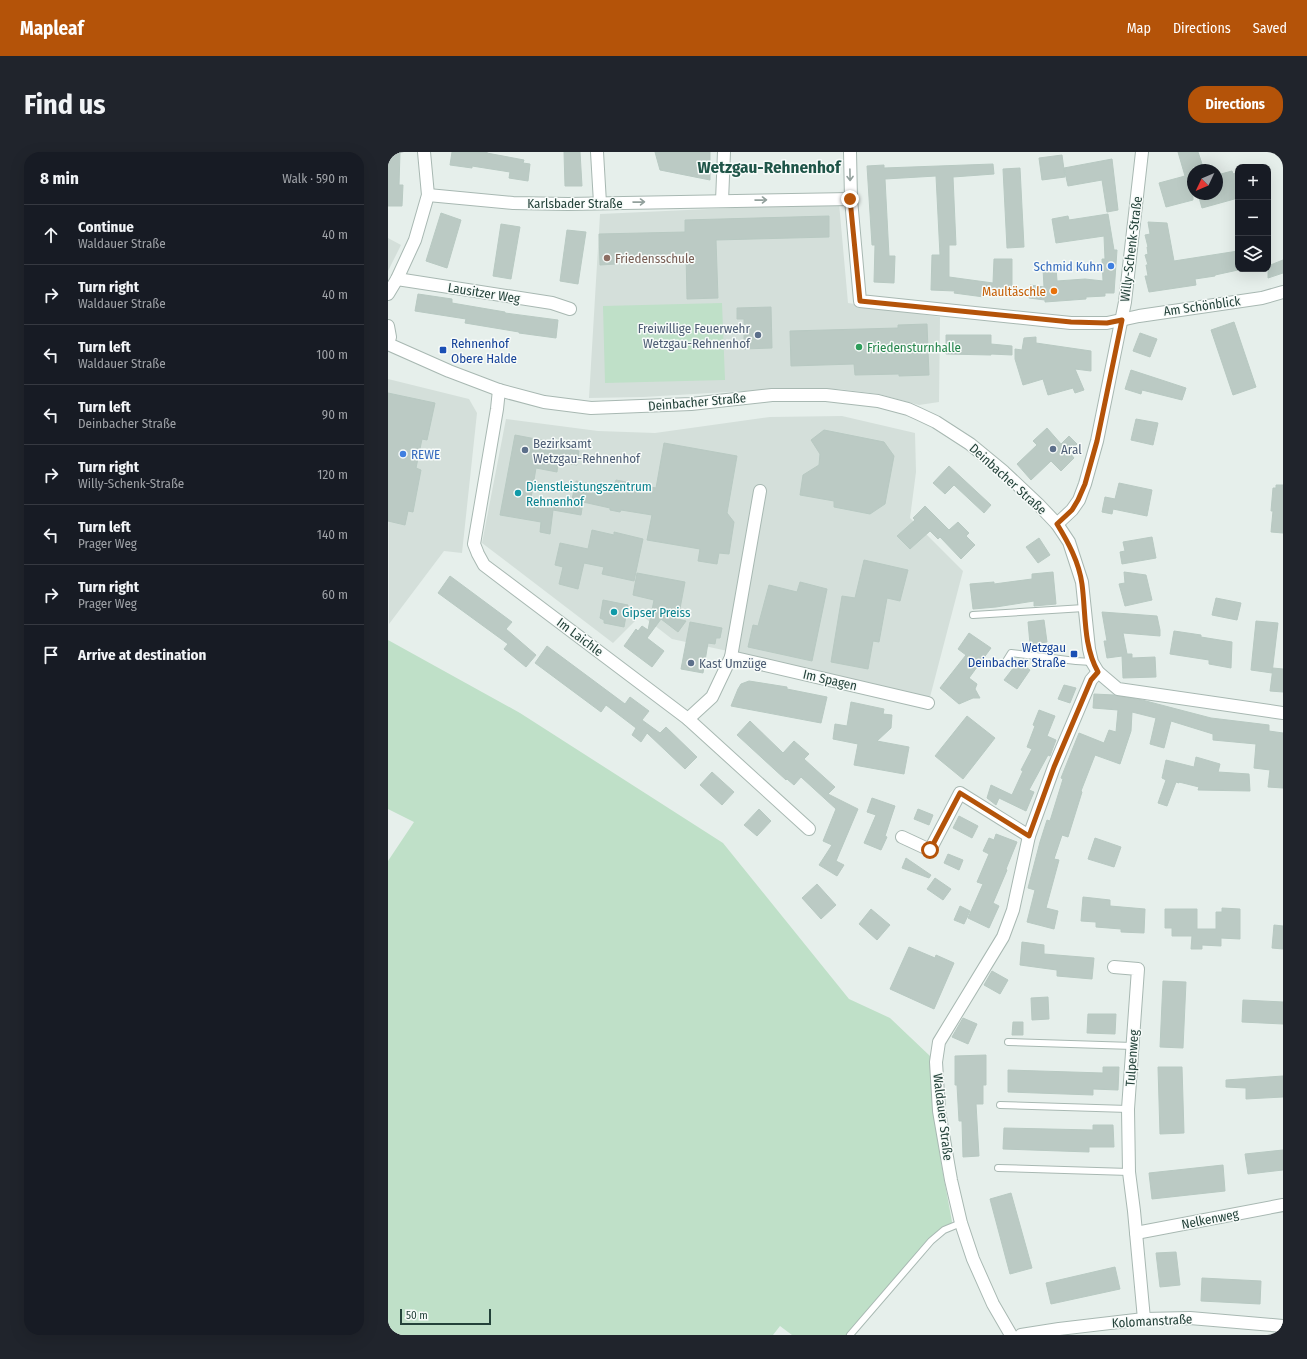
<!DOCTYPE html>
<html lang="en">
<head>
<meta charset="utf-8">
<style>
  body { margin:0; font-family:"Fira Sans Condensed",sans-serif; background:#20242c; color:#f1f3f6 }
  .controls { position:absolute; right:12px; top:12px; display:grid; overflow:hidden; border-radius:8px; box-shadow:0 4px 16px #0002 }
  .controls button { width:36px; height:36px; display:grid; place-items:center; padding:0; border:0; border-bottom:1px solid #363941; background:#171b24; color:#f1f3f6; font:20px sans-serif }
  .compass { position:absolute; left:799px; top:12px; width:36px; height:36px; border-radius:50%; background:#171b24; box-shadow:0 4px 16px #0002; rotate:226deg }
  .scale { position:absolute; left:12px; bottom:10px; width:91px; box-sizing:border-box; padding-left:4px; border:2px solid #24423a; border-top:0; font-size:11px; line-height:14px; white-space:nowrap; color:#24423a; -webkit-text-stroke:3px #f7fbf9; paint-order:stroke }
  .stop { position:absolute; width:12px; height:12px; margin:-9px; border:3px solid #b45309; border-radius:50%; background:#fff }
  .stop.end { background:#b45309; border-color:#fff; box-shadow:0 1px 4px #0008 }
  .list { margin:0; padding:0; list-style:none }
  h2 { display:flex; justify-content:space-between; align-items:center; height:52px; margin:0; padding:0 16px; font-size:17px }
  h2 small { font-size:13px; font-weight:400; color:#9ea1a6 }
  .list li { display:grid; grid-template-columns:26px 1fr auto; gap:12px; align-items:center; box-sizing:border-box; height:60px; padding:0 16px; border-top:1px solid #363941 }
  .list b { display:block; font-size:15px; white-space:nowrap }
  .list p { margin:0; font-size:13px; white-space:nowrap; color:#9ea1a6 }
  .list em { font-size:13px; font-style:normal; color:#9ea1a6 }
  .icon { flex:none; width:22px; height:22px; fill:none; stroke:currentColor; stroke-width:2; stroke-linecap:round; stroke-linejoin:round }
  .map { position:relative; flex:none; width:895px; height:1183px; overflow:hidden; border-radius:16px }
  header { display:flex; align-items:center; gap:24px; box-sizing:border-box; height:56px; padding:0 20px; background:#b45309; color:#fff }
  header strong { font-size:19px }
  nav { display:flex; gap:22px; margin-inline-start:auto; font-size:14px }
  .intro { display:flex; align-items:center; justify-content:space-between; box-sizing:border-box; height:96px; padding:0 24px }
  h1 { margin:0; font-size:28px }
  .button { padding:10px 18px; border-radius:16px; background:#b45309; color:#fff; font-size:14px; font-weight:700 }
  main { display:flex; gap:24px; padding:0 24px }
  aside { flex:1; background:#171b24; border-radius:16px; box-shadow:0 4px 16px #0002 }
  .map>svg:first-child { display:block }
  .built { fill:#d4dfda }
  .green { fill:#bfe0c8 }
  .building { fill:#bbcac4; stroke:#b8c9c2 }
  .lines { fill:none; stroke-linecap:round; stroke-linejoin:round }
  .service-casing { stroke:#a8b8b2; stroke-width:8 }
  .minor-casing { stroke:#a8b8b2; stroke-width:14 }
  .tertiary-casing { stroke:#a8b8b2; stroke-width:14 }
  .service { stroke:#fff; stroke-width:6 }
  .minor { stroke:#fff; stroke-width:12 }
  .tertiary { stroke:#fff; stroke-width:12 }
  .oneway { stroke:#92a09c }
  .route { stroke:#b45309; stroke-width:5 }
  .education-dot { fill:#8d6e63; stroke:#f7fbf9; stroke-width:1.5 }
  .shop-dot { fill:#3f7fe0; stroke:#f7fbf9; stroke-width:1.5 }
  .food-dot { fill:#e8710a; stroke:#f7fbf9; stroke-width:1.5 }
  .service-dot { fill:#5c6f8a; stroke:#f7fbf9; stroke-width:1.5 }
  .leisure-dot { fill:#2e9e5b; stroke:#f7fbf9; stroke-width:1.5 }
  .transit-dot { fill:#1a4fb4; stroke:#f7fbf9; stroke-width:1.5 }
  .culture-dot { fill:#0f9aa8; stroke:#f7fbf9; stroke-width:1.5 }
  .labels { text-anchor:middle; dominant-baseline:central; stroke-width:3; stroke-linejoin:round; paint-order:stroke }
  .street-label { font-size:13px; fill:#24423a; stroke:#f7fbf9 }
  .education-label { font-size:13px; fill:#785e54; stroke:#f7fbf9; text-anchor:start }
  .shop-label { font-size:13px; fill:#366cbe; stroke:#f7fbf9; text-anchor:end }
  .food-label { font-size:13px; fill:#c56008; stroke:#f7fbf9; text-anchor:end }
  .service-label { font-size:13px; fill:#4e5e75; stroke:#f7fbf9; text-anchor:start }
  .transit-label { font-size:13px; fill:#164399; stroke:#f7fbf9; text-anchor:start }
  .leisure-label { font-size:13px; fill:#27864d; stroke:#f7fbf9; text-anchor:start }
  .culture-label { font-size:13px; fill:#0d838f; stroke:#f7fbf9; text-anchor:start }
  .district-label { font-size:17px; font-weight:bold; fill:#1f5548; stroke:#f7fbf9 }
</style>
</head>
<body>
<header>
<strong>Mapleaf</strong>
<nav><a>Map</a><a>Directions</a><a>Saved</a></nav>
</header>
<div class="intro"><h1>Find us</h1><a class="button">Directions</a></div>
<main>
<aside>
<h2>8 min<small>Walk · 590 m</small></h2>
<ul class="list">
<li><svg class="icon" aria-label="ahead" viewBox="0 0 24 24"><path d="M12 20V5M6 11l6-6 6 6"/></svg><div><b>Continue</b><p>Waldauer Straße</p></div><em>40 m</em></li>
<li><svg class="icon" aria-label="right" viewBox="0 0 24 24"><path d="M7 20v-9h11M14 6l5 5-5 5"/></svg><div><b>Turn right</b><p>Waldauer Straße</p></div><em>40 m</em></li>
<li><svg class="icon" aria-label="left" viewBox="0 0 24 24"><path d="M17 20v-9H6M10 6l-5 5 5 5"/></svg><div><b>Turn left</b><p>Waldauer Straße</p></div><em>100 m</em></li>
<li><svg class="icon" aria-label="left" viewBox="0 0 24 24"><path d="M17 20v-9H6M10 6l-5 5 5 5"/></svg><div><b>Turn left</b><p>Deinbacher Straße</p></div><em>90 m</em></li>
<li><svg class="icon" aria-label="right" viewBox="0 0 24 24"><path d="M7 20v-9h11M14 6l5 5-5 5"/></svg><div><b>Turn right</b><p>Willy-Schenk-Straße</p></div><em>120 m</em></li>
<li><svg class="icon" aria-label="left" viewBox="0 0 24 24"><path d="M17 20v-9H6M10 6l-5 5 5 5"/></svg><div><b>Turn left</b><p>Prager Weg</p></div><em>140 m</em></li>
<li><svg class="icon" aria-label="right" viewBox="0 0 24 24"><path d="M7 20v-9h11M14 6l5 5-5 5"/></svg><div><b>Turn right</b><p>Prager Weg</p></div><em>60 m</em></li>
<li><svg class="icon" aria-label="arrive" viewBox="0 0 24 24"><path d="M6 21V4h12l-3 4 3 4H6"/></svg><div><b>Arrive at destination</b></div></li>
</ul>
</aside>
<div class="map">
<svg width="895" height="1183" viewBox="0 0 895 1183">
  <rect width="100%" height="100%" fill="#e6efeb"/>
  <g class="built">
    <polygon points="451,51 460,151 552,165 551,250 531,253 491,242 450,237 357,239 255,245 201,246 212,62"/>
    <polygon points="0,86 13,93 0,119"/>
    <polygon points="0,227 81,247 89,261 74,401 56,399 1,472"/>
    <polygon points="454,264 527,281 528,320 522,366 575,419 542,545 335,498 284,487 253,463 225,491 94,391 118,267 210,279 267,281 382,265"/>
  </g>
  <g class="green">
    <polygon points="334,151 337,228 217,231 215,154"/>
    <polygon points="0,488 132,561 335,691 461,847 502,866 542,904 545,959 554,1016 565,1075 540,1095 462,1183 404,1183 392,1174 385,1183 0,1183 0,709 26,670 0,657"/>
  </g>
  <g class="building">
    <polygon points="0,0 12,0 11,33 15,33 14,54 0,54"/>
    <polygon points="64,0 99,0 99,1 136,8 135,11 142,12 140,29 121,26 122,20 84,14 84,16 62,13"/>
    <polygon points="176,0 192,0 194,34 177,34"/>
    <polygon points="267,0 322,0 322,28 272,18"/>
    <polygon points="790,0 810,0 814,12 805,15 805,48 778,55 771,31 797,24"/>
    <polygon points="674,3 677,25 654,28 651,6"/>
    <polygon points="724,7 730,58 719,60 714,28 680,34 676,16"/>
    <polygon points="605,12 606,22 565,25 568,93 561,93 561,125 605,131 606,107 624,107 624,143 596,143 596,145 566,141 567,139 543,138 544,103 552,103 548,24 497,27 501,104 507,104 506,131 486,130 487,93 484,93 479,14 496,13 496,16"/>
    <polygon points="632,16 636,95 619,96 615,17"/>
    <polygon points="844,19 845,22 850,20 850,46 814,56 810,42 829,42 829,23"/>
    <polygon points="53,61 73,68 59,116 38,109"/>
    <polygon points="720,62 726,98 729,98 726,141 717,141 717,144 698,145 698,147 657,150 657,148 641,146 642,133 656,135 655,117 668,116 669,129 697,127 715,129 714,107 717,107 716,84 668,91 664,67 680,64 681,68"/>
    <polygon points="441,64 441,85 328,88 330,146 299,147 298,101 226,104 227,112 212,113 211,82 297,80 297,68"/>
    <polygon points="760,70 779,71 786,109 850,99 850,118 827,123 827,124 807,127 808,133 761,140 757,124 760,124 758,113 760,113 757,103 760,102 759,95 760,95 757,83 762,82"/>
    <polygon points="113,72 132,75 123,127 105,124"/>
    <polygon points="179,78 198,80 190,132 172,129"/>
    <polygon points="895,108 895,121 880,126 880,114"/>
    <polygon points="30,142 64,147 64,151 117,160 117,161 170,168 168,186 131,181 131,180 77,171 78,167 27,159"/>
    <polygon points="383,155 384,196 356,197 356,167 349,167 349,156"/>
    <polygon points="846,170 868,235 845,243 823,178"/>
    <polygon points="539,172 541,223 511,224 511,222 467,223 466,212 403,214 402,179 510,176 510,173"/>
    <polygon points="752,181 769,187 762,205 745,199"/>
    <polygon points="558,183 603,183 603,192 624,194 624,203 603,202 603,203 558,202"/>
    <polygon points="648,185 648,191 703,199 703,219 687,217 696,238 687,241 685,236 660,243 655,227 635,233 627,207 627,197 634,198 636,186"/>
    <polygon points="743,218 798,236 794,248 754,238 753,242 737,237"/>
    <polygon points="0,241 47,251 39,288 34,287 28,316 33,318 25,360 20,359 17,373 0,369"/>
    <polygon points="748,267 770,271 765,293 743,288"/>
    <polygon points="659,276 673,292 681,284 689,292 681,300 686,306 673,319 663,309 643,328 629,312 649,293 645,289"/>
    <polygon points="436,278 496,290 506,304 497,352 482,362 446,355 446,349 412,343 415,323 431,313 432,302 423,288"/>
    <polygon points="127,283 174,292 173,295 191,299 189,313 170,310 169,320 148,316 143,346 183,352 188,329 226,337 228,328 268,336 276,291 349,304 339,361 346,370 341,402 331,401 329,412 310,409 312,397 259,388 264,363 233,358 232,360 222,358 222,356 195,350 193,363 165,358 162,382 152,380 153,370 112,363"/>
    <polygon points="561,314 603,353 596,361 566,333 557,342 545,331"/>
    <polygon points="731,331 764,338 759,364 725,357 724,362 714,360 717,345 727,347"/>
    <polygon points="888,333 895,333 895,381 883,380 885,359 883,359 885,336 888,336"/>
    <polygon points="537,354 561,378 570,370 581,381 578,384 587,393 573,407 552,385 550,387 542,379 522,397 509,384 527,368 525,366"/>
    <polygon points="204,378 226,383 226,380 255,387 246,429 214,422 216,415 196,411 190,437 171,432 175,415 167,413 172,391 200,397"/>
    <polygon points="764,385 768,406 734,412 732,400 737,399 735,390"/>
    <polygon points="651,386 662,403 650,411 638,395"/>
    <polygon points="476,408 520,418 512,449 499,446 491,490 485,489 480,517 443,510 454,444 467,446"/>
    <polygon points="665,420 668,452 646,454 646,449 608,455 585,457 582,432 606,430 606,432 644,427 644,422"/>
    <polygon points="736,420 758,423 764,448 737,454 731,432 737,431"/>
    <polygon points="249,421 297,430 290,467 298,469 290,480 273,467 259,486 276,499 264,515 236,494 248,477 250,479 254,474 260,478 266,448 245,443"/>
    <polygon points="62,424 124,470 118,477 148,503 138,515 116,497 120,492 50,441"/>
    <polygon points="412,430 439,437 424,509 360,495 365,473 370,474 381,433 409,440"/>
    <polygon points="828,446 853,451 849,468 824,463"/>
    <polygon points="215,448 240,453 236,475 216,471 216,468 212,466"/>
    <polygon points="714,460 769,464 772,478 772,484 735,481 739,502 744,502 744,506 767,505 768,525 735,526 734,504 719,506 716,489 719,489"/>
    <polygon points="656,468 659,490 642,492 640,470"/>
    <polygon points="868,469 890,471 884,521 863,518"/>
    <polygon points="302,470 334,476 332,486 328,486 327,492 320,491 315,521 293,517"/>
    <polygon points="786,479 813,483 813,485 844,490 843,516 821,512 821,508 782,502"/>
    <polygon points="581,481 603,496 581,526 589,532 587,537 592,546 585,546 571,552 552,536 578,503 570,497"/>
    <polygon points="159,494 237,552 242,545 261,559 254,568 272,581 278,575 309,605 297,617 259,581 253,590 244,583 248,576 218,553 213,560 147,511"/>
    <polygon points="630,510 642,518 629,537 616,528"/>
    <polygon points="885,516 895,517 895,540 882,539"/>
    <polygon points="361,529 399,535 399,537 439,545 433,571 343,554 350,537 353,532"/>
    <polygon points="676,533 688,536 682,551 670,547"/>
    <polygon points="706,542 726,543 754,548 823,566 881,573 881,579 895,581 895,636 880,635 882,618 866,616 868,592 825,588 825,582 783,569 776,596 762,592 768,566 744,560 743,579 732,612 707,603 693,639 694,640 680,685 674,683 666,707 671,708 658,756 670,759 666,777 639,770 647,738 640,736 652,690 659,668 662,669 675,627 673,626 691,581 716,591 721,578 728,580 730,558 705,556"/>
    <polygon points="463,550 496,557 495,562 504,563 503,576 489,589 521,595 516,622 466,613 470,592 445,587 447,572 459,574"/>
    <polygon points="651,558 667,564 659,584 668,588 662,604 660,603 641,638 646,640 638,659 611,646 608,653 599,646 603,633 624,643 635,619 633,618 644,597 639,595 647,574 645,573"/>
    <polygon points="579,564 607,586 575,627 547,604"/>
    <polygon points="362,569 395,601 406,589 421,602 416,607 447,635 440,642 470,657 448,709 456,713 449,724 431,713 444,693 435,689 448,657 413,625 406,633 399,627 398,628 349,583"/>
    <polygon points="808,605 832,612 830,620 861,622 862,639 810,638 811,635 791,630 791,631 788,630 779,654 770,651 778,628 774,626 778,608 806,615"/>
    <polygon points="324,620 346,640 334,653 312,633"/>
    <polygon points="484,646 507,654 497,684 499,685 493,698 476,691 488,663 479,660"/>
    <polygon points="371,657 383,669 369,684 356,673"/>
    <polygon points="530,657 545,663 541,673 526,667"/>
    <polygon points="571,664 590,674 584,686 565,676"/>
    <polygon points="608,682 629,690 618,717 619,718 605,751 611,754 601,776 580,766 595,732 589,730 601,702 595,699 601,686 606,688"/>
    <polygon points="707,686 733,695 726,715 700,707"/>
    <polygon points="560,702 575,708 571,718 556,711"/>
    <polygon points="518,706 543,723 541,726 514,716"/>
    <polygon points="547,726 563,737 555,748 539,737"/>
    <polygon points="429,732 448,753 433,767 414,746"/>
    <polygon points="695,745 722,748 722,754 757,757 756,781 733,780 733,777 708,775 708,770 693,769"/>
    <polygon points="572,754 582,759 576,772 566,768"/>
    <polygon points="834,756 852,757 852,787 833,786 833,794 814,793 814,797 803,797 804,784 784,784 784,776 777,776 777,757 809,757 809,777 828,777 828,760 834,760"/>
    <polygon points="483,757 502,773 489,788 471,772"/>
    <polygon points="886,773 895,774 895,797 884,796"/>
    <polygon points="634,790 656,793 656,802 706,806 704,827 669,824 669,818 632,813"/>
    <polygon points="521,795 547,806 548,803 566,811 546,857 502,837"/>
    <polygon points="604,819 620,828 612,842 596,833"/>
    <polygon points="775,829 798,830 795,896 772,895"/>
    <polygon points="660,845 661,867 644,868 643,846"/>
    <polygon points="855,848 895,850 895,872 854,870"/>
    <polygon points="700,862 728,862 727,882 699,881"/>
    <polygon points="575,866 589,872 580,892 564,885"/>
    <polygon points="625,870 635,870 635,883 624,883"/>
    <polygon points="598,903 598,933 595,933 595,952 588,952 591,1004 575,1005 574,969 571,969 569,933 567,933 567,904"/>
    <polygon points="715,915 731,915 730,938 705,937 705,943 620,940 620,918 715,921"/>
    <polygon points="770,915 794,915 796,981 772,982"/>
    <polygon points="895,924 895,945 858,947 858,936 838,935 838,928"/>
    <polygon points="705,973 725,973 726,995 701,995 701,1000 615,997 616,976 705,978"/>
    <polygon points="895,998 895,1018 860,1022 857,1002"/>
    <polygon points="835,1013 837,1039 764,1047 761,1021"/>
    <polygon points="623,1041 644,1116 622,1122 602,1047"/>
    <polygon points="788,1100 792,1133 772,1135 768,1101"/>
    <polygon points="727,1115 732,1137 663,1152 658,1131"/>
    <polygon points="814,1126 873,1129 872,1152 813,1149"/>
  </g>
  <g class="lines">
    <defs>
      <g id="service">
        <polyline points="585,463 696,456"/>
        <polyline points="618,509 623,501 688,509 704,510"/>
        <polyline points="620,890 745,894"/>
        <polyline points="612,953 740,957"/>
        <polyline points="610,1016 741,1020"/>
        <polyline points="462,1183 543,1089 556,1078 573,1071"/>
      </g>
      <g id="minor">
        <polyline points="209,0 212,51"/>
        <polyline points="462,0 463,47 472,149 683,171 719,171 751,164 874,146 895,140"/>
        <polyline points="40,43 125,51 180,52 463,47"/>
        <polyline points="334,49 336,0"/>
        <polyline points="9,127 164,151 182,157"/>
        <polyline points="0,142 9,127 27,88 40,43 36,0"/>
        <polyline points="111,238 109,257 86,392 90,402 96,413 300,567 421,677"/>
        <polyline points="669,372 684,358 691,348 697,332 709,289 737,150 754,0"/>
        <polyline points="343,505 372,339"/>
        <polyline points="300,567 324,545 343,505 540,551"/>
        <polyline points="514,685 542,698 572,641 641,684"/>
        <polyline points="726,815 750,817 740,957 741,1020 746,1059 756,1167"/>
        <polyline points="748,1081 895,1053"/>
        <polyline points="623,1183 605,1152 585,1107 573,1071 563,1028 551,959 548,910 551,890 615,785 625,758 641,684 666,615 703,528 710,520"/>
        <polyline points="633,1183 671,1177 756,1167 802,1166 895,1174"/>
      </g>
      <g id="tertiary">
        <polyline points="0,174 2,185 0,191"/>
        <polyline points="0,192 61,219 111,238 156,250 203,256 303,252 384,243 438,243 490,249 520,257 531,262 548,270 582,292 616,320 650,352 669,372 681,390 694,430 701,497 704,510 710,520 730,537 895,561"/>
      </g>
    </defs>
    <use href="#service" class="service-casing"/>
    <use href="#minor" class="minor-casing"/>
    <use href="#tertiary" class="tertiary-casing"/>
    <use href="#service" class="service"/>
    <use href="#minor" class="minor"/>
    <use href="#tertiary" class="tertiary"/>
  </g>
  <defs><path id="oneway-shaft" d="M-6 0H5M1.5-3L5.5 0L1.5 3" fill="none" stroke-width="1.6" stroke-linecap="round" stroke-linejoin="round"/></defs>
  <g class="oneway">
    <use href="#oneway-shaft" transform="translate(462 23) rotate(89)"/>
    <use href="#oneway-shaft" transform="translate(373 48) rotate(-1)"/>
    <use href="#oneway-shaft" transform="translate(251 50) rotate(-1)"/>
  </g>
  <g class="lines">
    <path class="route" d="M462,47L472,149L683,170L719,171L734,168L709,289L697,332L690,348L684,358L669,372C680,390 691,410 694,432C698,462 695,493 710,520L703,528L666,615L641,684L572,641L542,698"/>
  </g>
  <circle class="education-dot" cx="219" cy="106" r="4"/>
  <g class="shop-dot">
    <circle cx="723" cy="114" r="4"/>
    <circle cx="15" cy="302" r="4"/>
  </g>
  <circle class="food-dot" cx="666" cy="139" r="4"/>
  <g class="service-dot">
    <circle cx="370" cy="183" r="4"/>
    <circle cx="665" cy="297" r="4"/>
    <circle cx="137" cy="298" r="4"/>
    <circle cx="303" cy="511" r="4"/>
  </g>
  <circle class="leisure-dot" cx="471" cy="195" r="4"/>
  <g class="transit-dot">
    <rect x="51" y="194" width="8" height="8" rx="2"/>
    <rect x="682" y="498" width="8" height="8" rx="2"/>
  </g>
  <g class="culture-dot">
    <circle cx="130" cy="341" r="4"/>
    <circle cx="226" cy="460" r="4"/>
  </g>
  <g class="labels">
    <g class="street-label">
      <text x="187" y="51">Karlsbader Straße</text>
      <text transform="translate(743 97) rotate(-83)">Willy-Schenk-Straße</text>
      <text transform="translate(96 141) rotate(9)">Lausitzer Weg</text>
      <text transform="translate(814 154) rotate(-8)">Am Schönblick</text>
      <text transform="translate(309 250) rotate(-5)">Deinbacher Straße</text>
      <text transform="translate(620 327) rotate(42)">Deinbacher Straße</text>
      <text transform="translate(192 485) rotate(37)">Im Laichle</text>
      <text transform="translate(442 528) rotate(13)">Im Spagen</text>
      <text transform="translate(744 906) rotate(-86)">Tulpenweg</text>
      <text transform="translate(555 965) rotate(83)">Waldauer Straße</text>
      <text transform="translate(822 1067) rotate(-11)">Nelkenweg</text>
      <text transform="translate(764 1169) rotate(-3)">Kolomanstraße</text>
    </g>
    <g class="education-label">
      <text x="227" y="106">Friedensschule</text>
    </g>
    <g class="shop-label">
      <text x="715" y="114">Schmid Kuhn</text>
      <text x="23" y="302" text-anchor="start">REWE</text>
    </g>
    <g class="food-label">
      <text x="658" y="139">Maultäschle</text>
    </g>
    <g class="service-label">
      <text x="362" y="176" text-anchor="end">Freiwillige Feuerwehr<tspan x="362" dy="15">Wetzgau-Rehnenhof</tspan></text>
      <text x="145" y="291">Bezirksamt<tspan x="145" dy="15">Wetzgau-Rehnenhof</tspan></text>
      <text x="673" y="297">Aral</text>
      <text x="311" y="511">Kast Umzüge</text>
    </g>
    <g class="transit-label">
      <text x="63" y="191">Rehnenhof<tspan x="63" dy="15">Obere Halde</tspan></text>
      <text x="678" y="495" text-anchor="end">Wetzgau<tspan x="678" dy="15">Deinbacher Straße</tspan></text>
    </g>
    <g class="leisure-label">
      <text x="479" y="195">Friedensturnhalle</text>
    </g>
    <g class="culture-label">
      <text x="138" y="334">Dienstleistungszentrum<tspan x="138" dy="15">Rehnenhof</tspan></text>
      <text x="234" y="460">Gipser Preiss</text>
    </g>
    <g class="district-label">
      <text x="381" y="15">Wetzgau-Rehnenhof</text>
    </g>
  </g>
</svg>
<div class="controls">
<button>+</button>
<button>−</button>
<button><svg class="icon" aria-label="layers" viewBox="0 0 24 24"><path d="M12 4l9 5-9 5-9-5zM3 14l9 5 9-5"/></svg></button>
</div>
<svg class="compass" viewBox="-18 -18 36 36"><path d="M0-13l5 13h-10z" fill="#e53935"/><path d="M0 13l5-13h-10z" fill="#9ea1a6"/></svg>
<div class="scale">50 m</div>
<div class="stop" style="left:542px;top:698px"></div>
<div class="stop end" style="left:462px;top:47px"></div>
</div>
</main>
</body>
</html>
